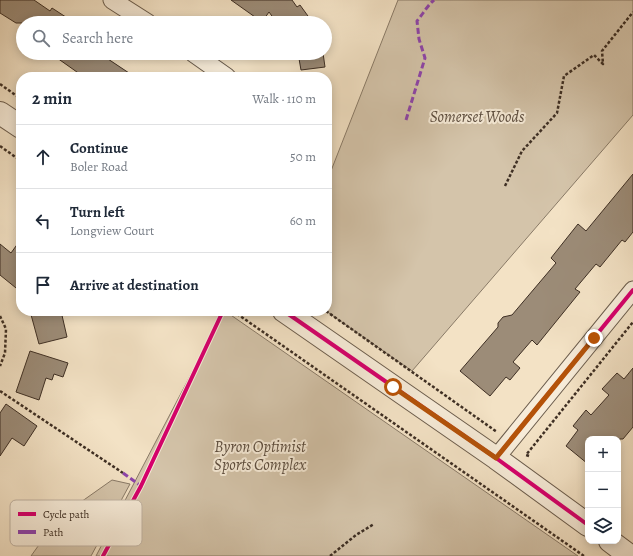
<!DOCTYPE html>
<html lang="en">
<head>
<meta charset="utf-8">
<style>
  body { margin:0; font-family:Alegreya,serif; background:#f2f2f3; color:#1f2937 }
  .controls { position:absolute; right:12px; bottom:12px; display:grid; overflow:hidden; border-radius:8px; box-shadow:0 2px 10px #0003 }
  .controls button { width:36px; height:36px; display:grid; place-items:center; padding:0; border:0; border-bottom:1px solid #e0e1e3; background:#fff; color:#1f2937; font:20px sans-serif }
  .stop { position:absolute; width:12px; height:12px; margin:-9px; border:3px solid #b45309; border-radius:50%; background:#fff }
  .stop.end { background:#b45309; border-color:#fff; box-shadow:0 1px 4px #0008 }
  .list { margin:0; padding:0; list-style:none }
  h2 { display:flex; justify-content:space-between; align-items:center; height:52px; margin:0; padding:0 16px; font-size:17px }
  h2 small { font-size:13px; font-weight:400; color:#747a83 }
  .list li { display:grid; grid-template-columns:26px 1fr auto; gap:12px; align-items:center; box-sizing:border-box; height:64px; padding:0 16px; border-top:1px solid #e0e1e3 }
  .list b { display:block; font-size:15px; white-space:nowrap }
  .list p { margin:0; font-size:13px; white-space:nowrap; color:#747a83 }
  .list em { font-size:13px; font-style:normal; color:#747a83 }
  .icon { flex:none; width:22px; height:22px; fill:none; stroke:currentColor; stroke-width:2; stroke-linecap:round; stroke-linejoin:round }
  .map { position:relative; flex:none; width:633px; height:556px; overflow:hidden }
  .search { position:absolute; background:#fff; box-shadow:0 2px 10px #0003; left:16px; top:16px; width:316px; height:44px; display:flex; align-items:center; gap:10px; box-sizing:border-box; padding:0 14px; border-radius:22px; color:#747a83; font-size:15px }
  .panel { position:absolute; background:#fff; box-shadow:0 2px 10px #0003; left:16px; top:72px; width:316px; height:244px; border-radius:16px }
  .map>svg:first-child { display:block }
  .green { fill:#d4c4aa; stroke:#897a67 }
  .building { fill:#9c8c78; stroke:#3e2f24 }
  .lines { fill:none; stroke-linecap:round; stroke-linejoin:round }
  .minor-casing { stroke:#6b5c4c; stroke-width:19 }
  .tertiary-casing { stroke:#6b5c4c; stroke-width:24 }
  .path { stroke:#3e2f24; stroke-width:2.5; stroke-dasharray:3 2; stroke-linecap:butt }
  .minor { stroke:#f7ecd9; stroke-width:17 }
  .tertiary { stroke:#f7ecd9; stroke-width:22 }
  .quiet { stroke:#8e44ad; stroke-width:3; stroke-dasharray:6 3; stroke-linecap:butt }
  .cycleway-casing { stroke:#f7ecd9; stroke-width:6 }
  .cycleway { stroke:#d6006c; stroke-width:4 }
  .route { stroke:#b45309; stroke-width:5 }
  .labels { text-anchor:middle; dominant-baseline:central; stroke-width:4; stroke-linejoin:round; paint-order:stroke }
  .park-label { font-size:16px; font-style:italic; fill:#5c4d3f; stroke:#f7ecd9 }
  .key { fill:#f7ecd9; stroke:#c0b3a3; stroke-width:1 }
  .key-label { font-size:11px; fill:#3e2f24 }
</style>
</head>
<body>
<div class="map">
<svg width="633" height="556" viewBox="0 0 633 556">
  <rect width="100%" height="100%" fill="#f3e2c5"/>
  <filter id="stains"><feTurbulence type="fractalNoise" baseFrequency=".005" numOctaves="4"/><feColorMatrix values="0 0 0 0 .2 0 0 0 0 .09 0 0 0 0 .02 0 0 0 .5 -.17"/></filter>
  <radialGradient id="worn" r=".72"><stop offset=".6" stop-color="#630" stop-opacity="0"/><stop offset="1" stop-color="#630" stop-opacity=".3"/></radialGradient>
  <g class="green">
    <polygon points="398,0 633,0 633,115 412,371 326,311 327,311 327,181"/>
    <polygon points="224,311 225,311 578,556 96,556"/>
    <polygon points="112,480 130,484 91,556 31,556 41,542 71,509"/>
  </g>
  <g class="building">
    <polygon points="0,0 34,0 50,11 52,8 75,23 16,23 0,13"/>
    <polygon points="231,0 292,0 297,7 300,5 313,23 277,23 269,12 262,22"/>
    <polygon points="50,53 99,53 135,77 84,77"/>
    <polygon points="298,53 323,53 325,67 301,70"/>
    <polygon points="633,174 633,232 625,242 622,240 600,267 596,264 575,289 580,292 537,345 532,340 513,362 520,368 510,380 506,377 490,396 460,371 498,327 498,323 503,317 512,315 556,263 551,258 578,224 586,231"/>
    <polygon points="21,239 21,292 0,275 0,244 11,253"/>
    <polygon points="30,311 61,311 67,337 39,344"/>
    <polygon points="30,351 68,363 63,377 54,374 52,380 46,378 39,400 16,392"/>
    <polygon points="633,368 633,427 623,439 588,439 588,464 566,446 578,430 573,426 586,410 591,415 609,395 602,389 617,373 624,379"/>
    <polygon points="6,404 37,426 24,446 12,438 0,456 0,413"/>
  </g>
  <g class="lines">
    <defs>
      <g id="minor">
        <polyline points="112,0 148,23"/>
        <polyline points="193,53 227,77"/>
        <polyline points="496,458 633,290"/>
      </g>
      <g id="tertiary">
        <polyline points="0,113 21,127"/>
        <polyline points="284,311 496,458 588,525"/>
        <polyline points="610,541 630,556"/>
      </g>
    </defs>
    <use href="#minor" class="minor-casing"/>
    <use href="#tertiary" class="tertiary-casing"/>
    <g class="path">
      <polyline points="0,84 21,99"/>
      <polyline points="0,146 21,161"/>
      <polyline points="505,186 522,151 557,113 564,76 594,55 603,64 602,51 633,12"/>
      <polyline points="233,311 584,556"/>
      <polyline points="326,311 497,432"/>
      <polyline points="0,316 6,329 5,353 0,366"/>
      <polyline points="0,391 123,473"/>
      <polyline points="529,456 526,455 633,322"/>
      <polyline points="330,556 356,535 374,524"/>
    </g>
    <use href="#minor" class="minor"/>
    <use href="#tertiary" class="tertiary"/>
    <g class="quiet">
      <path d="M406,120L425,58L419,39L417,21C423,14 427,6 434,0"/>
      <polyline points="123,473 141,486"/>
    </g>
    <defs>
      <g id="cycleway">
        <polyline points="284,311 496,458 588,525"/>
        <polyline points="496,458 633,290"/>
        <polyline points="103,556 141,486 223,311"/>
      </g>
    </defs>
    <use href="#cycleway" class="cycleway-casing"/>
    <use href="#cycleway" class="cycleway"/>
  </g>
  <g class="lines">
    <polyline class="route" points="393,387 496,458 594,338"/>
  </g>
  <g class="labels">
    <g class="park-label">
      <text x="477" y="117">Somerset Woods</text>
      <text x="260" y="447">Byron Optimist<tspan x="260" dy="18">Sports Complex</tspan></text>
    </g>
  </g>
  <rect x="10" y="500" width="132" height="46" rx="6" class="key"/>
  <rect x="18" y="512" width="18" height="4" fill="#d6006c"/>
  <rect x="18" y="530" width="18" height="4" fill="#8e44ad"/>
  <g class="key-label">
    <text x="43" y="518">Cycle path</text>
    <text x="43" y="536">Path</text>
  </g>
  <rect width="100%" height="100%" filter="url(#stains)"/>
  <rect width="100%" height="100%" fill="url(#worn)"/>
</svg>
<div class="controls">
<button>+</button>
<button>−</button>
<button><svg class="icon" aria-label="layers" viewBox="0 0 24 24"><path d="M12 4l9 5-9 5-9-5zM3 14l9 5 9-5"/></svg></button>
</div>
<div class="stop" style="left:393px;top:387px"></div>
<div class="stop end" style="left:594px;top:338px"></div>
<div class="search"><svg class="icon" aria-label="search" viewBox="0 0 24 24"><circle cx="10" cy="10" r="6"/><path d="M15 15l6 6"/></svg>Search here</div>
<section class="panel">
<h2>2 min<small>Walk · 110 m</small></h2>
<ul class="list">
<li><svg class="icon" aria-label="ahead" viewBox="0 0 24 24"><path d="M12 20V5M6 11l6-6 6 6"/></svg><div><b>Continue</b><p>Boler Road</p></div><em>50 m</em></li>
<li><svg class="icon" aria-label="left" viewBox="0 0 24 24"><path d="M17 20v-9H6M10 6l-5 5 5 5"/></svg><div><b>Turn left</b><p>Longview Court</p></div><em>60 m</em></li>
<li><svg class="icon" aria-label="arrive" viewBox="0 0 24 24"><path d="M6 21V4h12l-3 4 3 4H6"/></svg><div><b>Arrive at destination</b></div></li>
</ul>
</section>
</div>
</body>
</html>
